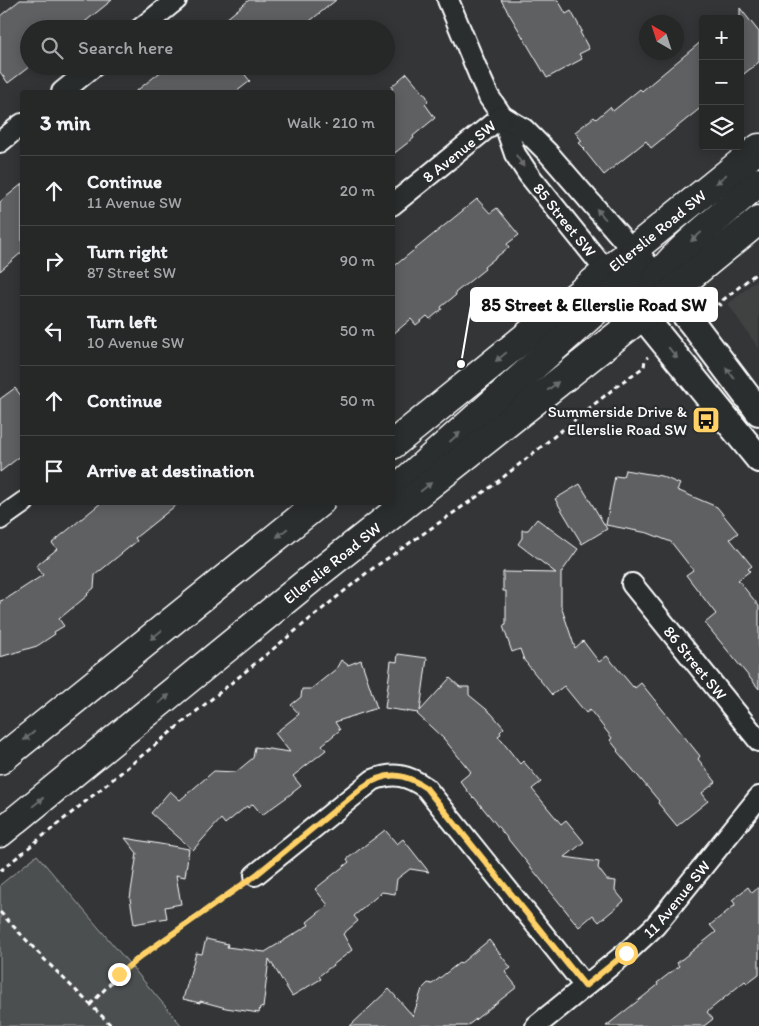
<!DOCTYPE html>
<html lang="en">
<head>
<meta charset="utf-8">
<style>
  body { margin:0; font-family:Itim,sans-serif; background:#2e3030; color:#f1f3f6 }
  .controls { position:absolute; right:15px; top:15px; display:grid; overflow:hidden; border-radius:5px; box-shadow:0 2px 12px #0003 }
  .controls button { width:45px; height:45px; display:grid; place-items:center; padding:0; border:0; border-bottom:1px solid #424445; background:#262828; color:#f1f3f6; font:25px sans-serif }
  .compass { position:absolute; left:639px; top:15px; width:45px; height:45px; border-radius:50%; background:#262828; box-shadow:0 2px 12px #0003; rotate:321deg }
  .stop { position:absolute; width:15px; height:15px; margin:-11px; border:4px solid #ffd166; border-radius:50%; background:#fff }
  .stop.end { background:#ffd166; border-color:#fff; box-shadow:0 1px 5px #0008 }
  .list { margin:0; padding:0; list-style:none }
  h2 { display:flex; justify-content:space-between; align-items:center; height:65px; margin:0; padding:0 20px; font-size:21px }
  h2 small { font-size:16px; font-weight:400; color:#a4a6a8 }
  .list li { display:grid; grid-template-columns:32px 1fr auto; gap:15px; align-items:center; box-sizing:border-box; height:70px; padding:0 20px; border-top:1px solid #424445 }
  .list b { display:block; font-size:19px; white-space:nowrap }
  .list p { margin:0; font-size:16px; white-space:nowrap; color:#a4a6a8 }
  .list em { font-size:16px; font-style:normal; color:#a4a6a8 }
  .icon { flex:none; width:28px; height:28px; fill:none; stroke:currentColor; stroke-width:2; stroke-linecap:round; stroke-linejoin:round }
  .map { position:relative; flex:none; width:759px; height:1026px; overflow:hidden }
  .search { position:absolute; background:#262828; box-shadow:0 2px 12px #0003; left:20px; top:20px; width:375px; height:55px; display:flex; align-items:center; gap:12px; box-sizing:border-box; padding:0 18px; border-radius:28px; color:#a4a6a8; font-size:19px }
  .panel { position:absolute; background:#262828; box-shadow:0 2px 12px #0003; left:20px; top:90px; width:375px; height:415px; border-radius:5px }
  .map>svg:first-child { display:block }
  .built { fill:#404243 }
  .green { fill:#4c4f50; stroke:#a6a7a8 }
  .building { fill:#5f6162; stroke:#fff }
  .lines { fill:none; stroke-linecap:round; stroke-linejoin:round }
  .minor-casing { stroke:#fff; stroke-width:24 }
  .tertiary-casing { stroke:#fff; stroke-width:30 }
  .secondary-casing { stroke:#fff; stroke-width:31 }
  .path { stroke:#fff; stroke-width:3; stroke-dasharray:5 4; stroke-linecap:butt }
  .minor { stroke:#2a2d2e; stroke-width:20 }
  .tertiary { stroke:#2a2d2e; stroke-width:26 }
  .secondary { stroke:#2a2d2e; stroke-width:28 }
  .oneway { fill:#6a6c6d }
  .route { stroke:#ffd166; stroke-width:6 }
  .labels { text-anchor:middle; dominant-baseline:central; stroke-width:5; stroke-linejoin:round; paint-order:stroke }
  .street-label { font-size:16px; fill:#fff; stroke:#2a2d2e }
  .poi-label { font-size:16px; fill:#fff; stroke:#2a2d2e; text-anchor:end }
  .leader { fill:none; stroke:#fff; stroke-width:2 }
  .callout-dot { fill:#fff; stroke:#2a2d2e; stroke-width:2 }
  .callout { fill:#fff; stroke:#fff; stroke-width:2 }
  .callout-label { font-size:18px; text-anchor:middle; font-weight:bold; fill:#111 }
</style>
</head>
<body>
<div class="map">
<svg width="759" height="1026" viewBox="0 0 759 1026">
  <rect width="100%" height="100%" fill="#333536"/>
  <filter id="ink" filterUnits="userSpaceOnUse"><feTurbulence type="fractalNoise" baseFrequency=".02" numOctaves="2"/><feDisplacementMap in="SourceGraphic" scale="10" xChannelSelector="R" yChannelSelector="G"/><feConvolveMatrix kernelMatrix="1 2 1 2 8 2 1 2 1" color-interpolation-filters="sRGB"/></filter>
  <g filter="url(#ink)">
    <polygon class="built" points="759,278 759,349 728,304"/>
    <polygon class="green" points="37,855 182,1026 0,1026 0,885"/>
    <g class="building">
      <polygon points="20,0 112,0 76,29 29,29 29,67 8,83 0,72 0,16"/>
      <polygon points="249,0 336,0 300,29 214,29"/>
      <polygon points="501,0 558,0 566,14 571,11 582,31 580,32 589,49 579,54 582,59 547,78"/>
      <polygon points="740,8 759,32 759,62 740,77"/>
      <polygon points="703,40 703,106 651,148 646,141 604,175 584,150 585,149 579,143 582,141 575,132 594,117 596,119 610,107 613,111 640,89 642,91"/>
      <polygon points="168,66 238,66 250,81 236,92 135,92"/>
      <polygon points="407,73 427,97 428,101 425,104 435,118 413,136 414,138 392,155 392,86"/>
      <polygon points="22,184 22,252 0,271 0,202"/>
      <polygon points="477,199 490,213 497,208 519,235 507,244 509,247 484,267 485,269 455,293 456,295 441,307 442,309 430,319 427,316 416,325 411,319 392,335 392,268"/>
      <polygon points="15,388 22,397 22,455 0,472 0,399"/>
      <polygon points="625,470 661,476 680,484 677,490 717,507 738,533 730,539 752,566 748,569 750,571 738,580 759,606 759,689 705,623 716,614 686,575 693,570 671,542 648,533 606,525 615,476 623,477"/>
      <polygon points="580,484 607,529 582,544 555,499"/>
      <polygon points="102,502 180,502 135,538 137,541 95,575 94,588 87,594 88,595 59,619 64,626 54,632 55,634 37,646 0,657 0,601 6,599 43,575 36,566 57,549 52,543"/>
      <polygon points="537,519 578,549 561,573 561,606 575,648 583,641 599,662 607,656 633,687 634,686 635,688 641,683 700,756 698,759 716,782 702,793 708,801 677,826 658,803 659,801 617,751 618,750 610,740 612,738 590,710 586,713 564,686 552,695 524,660 520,649 512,652 503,626 506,625 506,591 503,591 503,572 556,573 518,544 522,538 522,530 528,530"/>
      <polygon points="398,654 427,658 420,711 450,678 460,687 469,687 469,695 491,713 504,728 500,732 501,734 498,736 520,764 523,761 541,782 532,789 561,824 566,820 584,842 565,857 599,862 598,868 607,880 616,881 615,890 624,901 599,922 593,915 579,927 474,797 473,798 460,781 471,772 444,739 417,714 418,713 385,708 391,661 397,662"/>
      <polygon points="341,660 348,665 361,660 377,708 335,722 340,730 322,745 326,750 293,776 301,786 287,797 262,815 253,804 248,808 247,806 225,824 221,819 193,850 151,813 170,791 180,800 214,771 236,772 253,758 255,747 290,752 275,733 299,714 291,705 301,697 302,689 311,689 336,669"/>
      <polygon points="385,830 397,844 403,839 429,872 410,869 397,879 395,894 382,892 354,916 358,921 343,934 352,950 319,976 321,979 292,996 269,959 263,1008 260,1007 259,1013 226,1008 200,1001 200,1003 183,999 196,953 202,954 206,939 228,944 227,947 265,952 309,925 307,922 328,905 315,889 349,862 347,859"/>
      <polygon points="125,838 189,849 185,877 176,875 181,904 165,907 167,918 134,924 130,898 137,853"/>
      <polygon points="748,887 752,893 759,887 759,974 747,983 745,981 707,1012 713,1019 704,1026 606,1026 658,985 657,983 679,966 677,963 716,932 710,925 734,906 735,904 732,900"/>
      <polygon points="489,940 511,968 505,972 517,987 467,1026 350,1026 389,989 413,1016 422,989 428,983 432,984 459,963 460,964"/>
    </g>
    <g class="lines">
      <defs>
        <g id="minor">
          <path id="s1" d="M448,0L480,77L489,97L502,116L515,154L529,175L607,272"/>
          <polyline points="140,29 176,0"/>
          <polyline points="62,92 94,66"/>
          <polyline points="502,116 524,129 548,153 633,251"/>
          <polyline points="0,142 22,124"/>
          <path id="s2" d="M392,205L502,116"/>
          <polyline points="0,519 24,502"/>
          <path id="s3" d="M632,584L759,741"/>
          <path d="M255,875L373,780C394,772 408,775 426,788L585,986"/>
          <path id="s4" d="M536,1026L626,953L655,926L759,797"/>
        </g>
        <g id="tertiary">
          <polyline points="633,251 692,323 759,412"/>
          <polyline points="607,272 759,459"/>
        </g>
        <g id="secondary">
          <path d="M643,313C651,274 678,253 706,228C724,213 741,197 759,182"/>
          <path id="s5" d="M392,445L759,148"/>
          <path d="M394,491L601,306C617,290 634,278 633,254"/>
          <polyline points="0,760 320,502"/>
          <path id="s6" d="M0,833L316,575L642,316L759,220"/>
        </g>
      </defs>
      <use href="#minor" class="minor-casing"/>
      <use href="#tertiary" class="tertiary-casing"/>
      <use href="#secondary" class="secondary-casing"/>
      <g class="path">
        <polyline points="710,308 716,303 721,305 723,300 759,271"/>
        <polyline points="0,871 369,571 491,487 622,382 644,367 645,359 648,357"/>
        <polyline points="0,912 46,961 112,1026"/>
        <polyline points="90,1005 119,974 144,954 241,886"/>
      </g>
      <use href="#minor" class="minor"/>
      <use href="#tertiary" class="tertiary"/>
      <use href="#secondary" class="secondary"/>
    </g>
    <defs><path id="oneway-solid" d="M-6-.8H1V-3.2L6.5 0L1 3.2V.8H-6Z" transform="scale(1.25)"/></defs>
    <g class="oneway">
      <use href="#oneway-solid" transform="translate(520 161) rotate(57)"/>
      <use href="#oneway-solid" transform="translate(721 179) rotate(141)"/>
      <use href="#oneway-solid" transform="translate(601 214) rotate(-131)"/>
      <use href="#oneway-solid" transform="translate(696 237) rotate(139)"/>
      <use href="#oneway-solid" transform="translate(673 353) rotate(51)"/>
      <use href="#oneway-solid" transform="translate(501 357) rotate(141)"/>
      <use href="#oneway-solid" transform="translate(730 373) rotate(-127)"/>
      <use href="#oneway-solid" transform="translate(553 386) rotate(-39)"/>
      <use href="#oneway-solid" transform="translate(455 437) rotate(-42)"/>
      <use href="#oneway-solid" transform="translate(426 487) rotate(-39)"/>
      <use href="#oneway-solid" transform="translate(282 533) rotate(141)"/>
      <use href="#oneway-solid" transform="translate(156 635) rotate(141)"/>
      <use href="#oneway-solid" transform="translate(164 699) rotate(-39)"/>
      <use href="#oneway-solid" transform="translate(29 736) rotate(141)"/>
      <use href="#oneway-solid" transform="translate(38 802) rotate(-39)"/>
    </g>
  </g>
  <g class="lines" filter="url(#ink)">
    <path class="route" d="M119,974L144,954L256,875L363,787C386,771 403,772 426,788L585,986L626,953"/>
  </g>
  <defs>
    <symbol id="bus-square" viewBox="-11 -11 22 22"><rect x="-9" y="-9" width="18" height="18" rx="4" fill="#ffd166" stroke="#2a2d2e"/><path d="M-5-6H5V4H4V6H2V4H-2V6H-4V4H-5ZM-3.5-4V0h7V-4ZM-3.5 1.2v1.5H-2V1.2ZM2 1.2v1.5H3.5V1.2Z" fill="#111"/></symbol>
  </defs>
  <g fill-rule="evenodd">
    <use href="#bus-square" x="690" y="404" width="32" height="32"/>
  </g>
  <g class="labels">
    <g class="street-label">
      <text stroke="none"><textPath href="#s2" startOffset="86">8 Avenue SW</textPath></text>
      <text stroke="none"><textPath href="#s1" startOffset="251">85 Street SW</textPath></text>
      <text stroke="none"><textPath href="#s5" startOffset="341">Ellerslie Road SW</textPath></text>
      <text stroke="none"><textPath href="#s6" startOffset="428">Ellerslie Road SW</textPath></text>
      <text stroke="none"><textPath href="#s3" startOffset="101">86 Street SW</textPath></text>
      <text stroke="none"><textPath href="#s4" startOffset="190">11 Avenue SW</textPath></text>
    </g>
    <g class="poi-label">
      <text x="687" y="411">Summerside Drive &amp;<tspan x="687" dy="18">Ellerslie Road SW</tspan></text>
    </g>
  </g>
  <path class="leader" d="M461 364L471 305"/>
  <circle class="callout-dot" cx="461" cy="364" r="5"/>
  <rect class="callout" x="471" y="288" width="246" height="33" rx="5"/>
  <g class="callout-label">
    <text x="594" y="311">85 Street &amp; Ellerslie Road SW</text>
  </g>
</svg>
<div class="controls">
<button>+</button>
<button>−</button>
<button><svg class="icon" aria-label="layers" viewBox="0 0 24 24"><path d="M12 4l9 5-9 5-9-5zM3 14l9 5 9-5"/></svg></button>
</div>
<svg class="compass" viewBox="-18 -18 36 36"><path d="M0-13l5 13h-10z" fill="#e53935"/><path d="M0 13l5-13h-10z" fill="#a4a6a8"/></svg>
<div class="stop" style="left:626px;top:953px"></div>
<div class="stop end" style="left:119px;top:974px"></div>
<div class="search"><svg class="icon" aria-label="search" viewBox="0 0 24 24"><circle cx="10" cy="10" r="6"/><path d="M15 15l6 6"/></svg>Search here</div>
<section class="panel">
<h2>3 min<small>Walk · 210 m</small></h2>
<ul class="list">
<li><svg class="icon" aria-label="ahead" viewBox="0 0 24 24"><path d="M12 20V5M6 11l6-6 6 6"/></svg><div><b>Continue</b><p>11 Avenue SW</p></div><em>20 m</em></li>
<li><svg class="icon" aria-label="right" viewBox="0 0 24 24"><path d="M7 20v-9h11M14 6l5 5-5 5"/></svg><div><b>Turn right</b><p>87 Street SW</p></div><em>90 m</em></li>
<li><svg class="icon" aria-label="left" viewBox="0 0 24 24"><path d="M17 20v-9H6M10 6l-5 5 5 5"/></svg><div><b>Turn left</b><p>10 Avenue SW</p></div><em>50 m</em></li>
<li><svg class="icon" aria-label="ahead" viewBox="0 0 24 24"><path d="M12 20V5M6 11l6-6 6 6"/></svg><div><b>Continue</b></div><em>50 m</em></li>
<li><svg class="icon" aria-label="arrive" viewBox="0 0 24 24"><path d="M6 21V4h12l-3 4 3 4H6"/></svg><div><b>Arrive at destination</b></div></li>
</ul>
</section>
</div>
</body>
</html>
